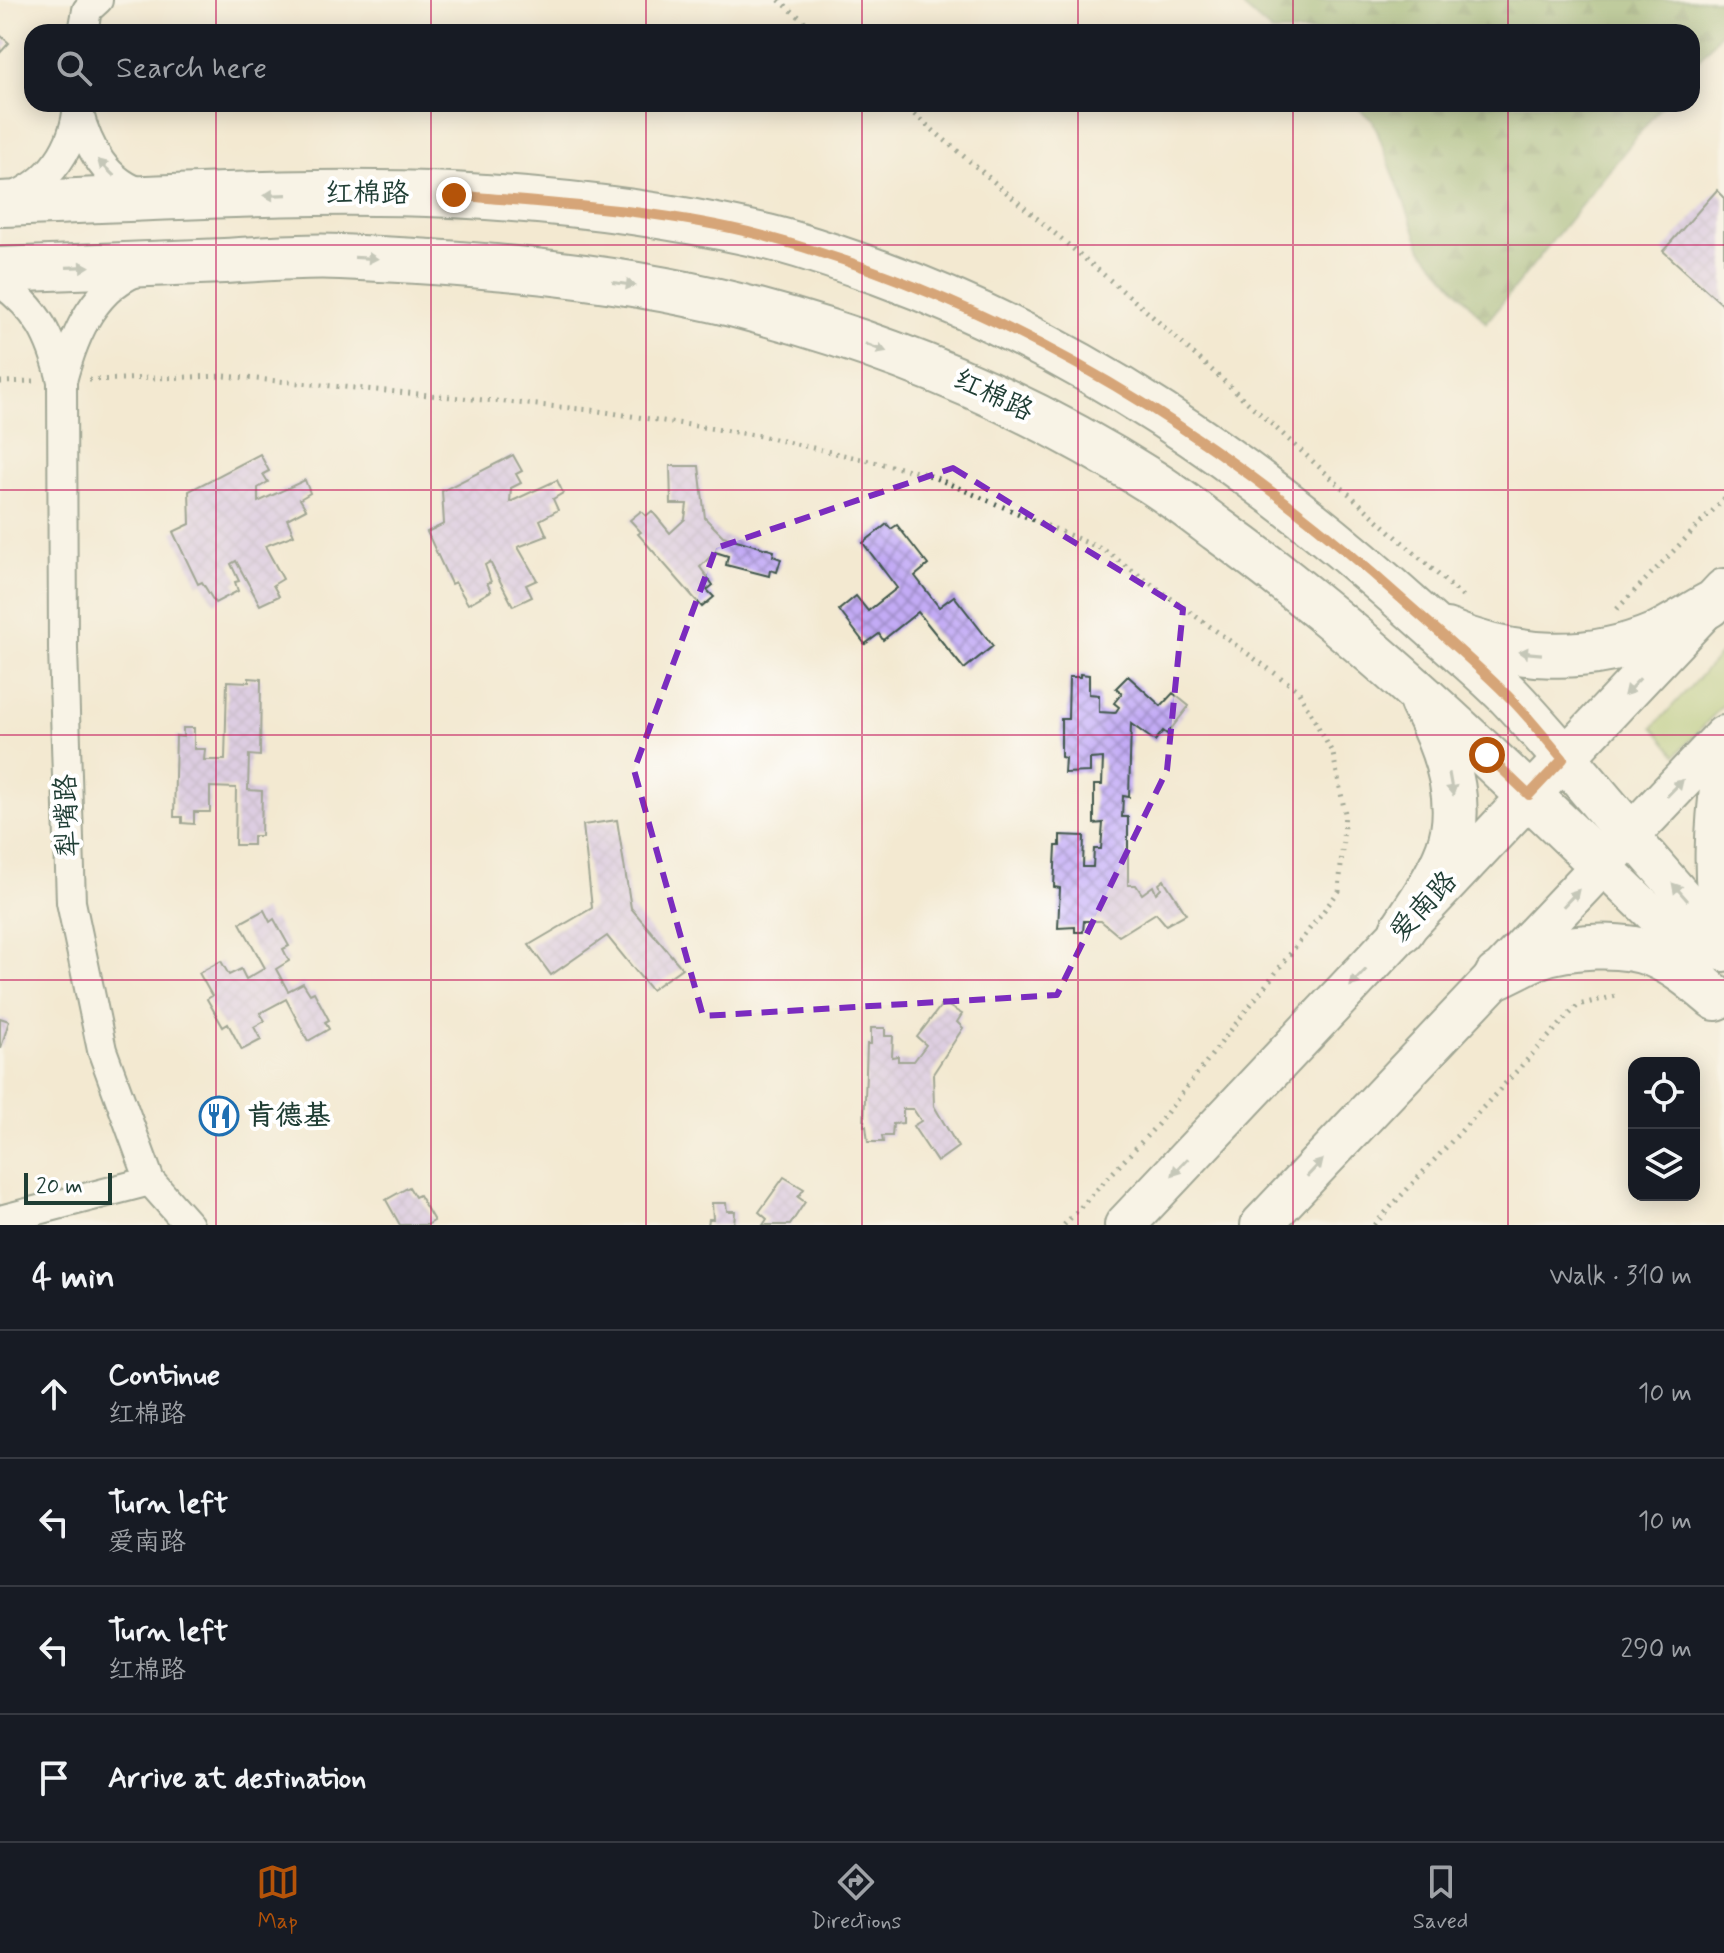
<!DOCTYPE html>
<html lang="en">
<head>
<meta charset="utf-8">
<style>
  body { margin:0; font-family:Mynerve,"LXGW WenKai TC",sans-serif; background:#242831; color:#f1f3f6 }
  .controls { position:absolute; right:24px; bottom:24px; display:grid; overflow:hidden; border-radius:16px; box-shadow:0 4px 20px #0003 }
  .controls button { width:72px; height:72px; display:grid; place-items:center; padding:0; border:0; border-bottom:2px solid #363941; background:#171b24; color:#f1f3f6; font:40px sans-serif }
  .scale { position:absolute; left:24px; bottom:20px; width:88px; box-sizing:border-box; padding-left:8px; border:4px solid #1f3d34; border-top:0; font-size:22px; line-height:28px; white-space:nowrap; color:#1f3d34; -webkit-text-stroke:6px #fff; paint-order:stroke }
  .stop { position:absolute; width:24px; height:24px; margin:-18px; border:6px solid #b45309; border-radius:50%; background:#fff }
  .stop.end { background:#b45309; border-color:#fff; box-shadow:0 2px 8px #0008 }
  .list { margin:0; padding:0; list-style:none }
  h2 { display:flex; justify-content:space-between; align-items:center; height:104px; margin:0; padding:0 32px; font-size:34px }
  h2 small { font-size:26px; font-weight:400; color:#9ea1a6 }
  .list li { display:grid; grid-template-columns:52px 1fr auto; gap:24px; align-items:center; box-sizing:border-box; height:128px; padding:0 32px; border-top:2px solid #363941 }
  .list b { display:block; font-size:30px; white-space:nowrap }
  .list p { margin:0; font-size:26px; white-space:nowrap; color:#9ea1a6 }
  .list em { font-size:26px; font-style:normal; color:#9ea1a6 }
  .icon { flex:none; width:44px; height:44px; fill:none; stroke:currentColor; stroke-width:2; stroke-linecap:round; stroke-linejoin:round }
  .map { position:relative; flex:none; width:1724px; height:1225px; overflow:hidden }
  .search { position:absolute; background:#171b24; box-shadow:0 4px 20px #0003; left:24px; right:24px; top:24px; height:88px; display:flex; align-items:center; gap:20px; box-sizing:border-box; padding:0 28px; border-radius:24px; color:#9ea1a6; font-size:30px }
  .sheet { height:616px; background:#171b24 }
  nav { display:flex; justify-content:space-around; align-items:center; box-sizing:border-box; height:112px; border-top:2px solid #363941; background:#171b24; font-size:22px; color:#9ea1a6 }
  nav a { display:grid; justify-items:center; gap:4px }
  nav .on { color:#b45309 }
  .map>svg:first-child { display:block }
  .forest { fill:url(#forest-firs); stroke:#507248; stroke-width:2 }
  .green { fill:#a3c169; stroke:#617f4e; stroke-width:2 }
  .building { fill:url(#building-cross-hatch) }
  .lines { fill:none; stroke-linecap:round; stroke-linejoin:round }
  .minor-casing { stroke:#3f574c; stroke-width:32 }
  .tertiary-casing { stroke:#3f574c; stroke-width:40 }
  .secondary-casing { stroke:#3f574c; stroke-width:44 }
  .primary-casing { stroke:#3f574c; stroke-width:48 }
  .path { stroke:#3f574c; stroke-width:5; stroke-dasharray:2 6; stroke-linecap:butt }
  .minor { stroke:#fff; stroke-width:28 }
  .tertiary { stroke:#fff; stroke-width:36 }
  .secondary { stroke:#fff; stroke-width:40 }
  .primary { stroke:#fff; stroke-width:44 }
  .oneway { fill:#8f9e9a }
  .route { stroke:#b45309; stroke-width:10 }
  .marked { fill:none; stroke:#7b2cbf; stroke-width:6; stroke-dasharray:16 10; stroke-linejoin:round }
  .grid { fill:none; stroke:#c2185b; stroke-width:2; stroke-opacity:0.55 }
  .labels { text-anchor:middle; dominant-baseline:central; stroke-width:8; stroke-linejoin:round; paint-order:stroke }
  .street-label { font-size:28px; fill:#1f3d34; stroke:#fff }
  .poi-label { font-size:28px; font-weight:bold; fill:#1f3d34; stroke:#fff; text-anchor:start }
</style>
</head>
<body>
<div class="map">
<svg width="1724" height="1225" viewBox="0 0 1724 1225">
  <defs>
    <pattern id="forest-firs" width="22" height="20" patternUnits="userSpaceOnUse" patternTransform="scale(2)"><rect width="22" height="20" fill="#82a75d"/><path d="M5 1l3.5 6h-7zM16 11l3.5 6h-7z" fill="#6a894e"/></pattern>
    <pattern id="building-cross-hatch" width="8" height="8" patternUnits="userSpaceOnUse" patternTransform="scale(2)"><rect width="8" height="8" fill="#c3abf5"/><path d="M0 0l8 8M0 8l8-8" fill="none" stroke="#9e8cc7"/></pattern>
  </defs>
  <rect width="100%" height="100%" fill="#fff"/>
  <filter id="ink" filterUnits="userSpaceOnUse"><feTurbulence type="fractalNoise" baseFrequency=".0125" numOctaves="2"/><feDisplacementMap in="SourceGraphic" scale="16" xChannelSelector="R" yChannelSelector="G"/><feConvolveMatrix kernelMatrix="1 2 1 2 8 2 1 2 1" color-interpolation-filters="sRGB"/></filter>
  <filter id="wash" filterUnits="userSpaceOnUse"><feTurbulence type="fractalNoise" baseFrequency=".006" numOctaves="4" result="noise"/><feDisplacementMap in="SourceGraphic" scale="32" xChannelSelector="R" yChannelSelector="G"/><feGaussianBlur stdDeviation="1.8" result="paint"/><feColorMatrix in="noise" values="0 0 0 0 0 0 0 0 0 0 0 0 0 0 0 0 0 1.4 0 .05"/><feComposite in="paint" operator="in"/></filter>
  <g filter="url(#wash)">
    <rect width="100%" height="100%" fill="#f3e9d1"/>
    <g class="forest">
      <polygon points="1235,0 1724,0 1724,29 1692,68 1692,32 1272,32"/>
      <polygon points="1353,104 1663,104 1486,323 1422,249 1373,121"/>
    </g>
    <polygon class="green" points="1724,650 1724,704 1676,755 1653,727"/>
    <g id="blocks">
      <g class="building">
        <polygon points="0,35 9,43 0,53"/>
        <polygon points="1717,190 1724,197 1724,306 1663,251"/>
        <polygon points="260,454 269,471 263,474 268,482 258,488 258,502 305,480 310,493 300,499 306,509 287,519 294,535 265,546 283,579 273,585 279,596 260,605 236,561 231,564 239,581 235,582 238,591 215,603 202,582 198,584 173,532 190,524 189,491"/>
        <polygon points="513,455 522,471 516,474 521,483 511,488 510,502 557,480 563,493 553,499 558,510 540,520 547,536 518,547 537,580 526,585 532,597 513,606 490,562 485,565 491,582 487,583 491,591 468,604 455,582 451,584 427,532 444,524 442,491"/>
        <polygon points="670,466 699,466 705,518 723,536 774,551 773,556 781,559 777,572 770,570 769,576 726,565 728,556 715,552 700,567 713,585 707,590 714,597 702,607 638,534 641,532 630,520 641,511 646,516 652,511 670,533 685,519 687,504 671,504"/>
        <polygon points="887,524 891,529 897,525 928,565 915,576 939,607 954,596 993,646 964,669 918,612 883,640 879,634 865,644 839,610 856,596 868,611 897,588 863,543"/>
        <polygon points="1080,674 1089,675 1089,694 1099,695 1099,712 1115,713 1119,707 1114,703 1122,693 1116,688 1128,676 1161,706 1173,693 1189,706 1167,734 1163,731 1155,741 1131,724 1129,797 1123,796 1122,817 1128,817 1128,885 1136,885 1142,894 1153,886 1156,893 1161,888 1159,884 1164,880 1186,914 1166,925 1156,913 1119,936 1101,921 1084,921 1083,932 1075,932 1075,927 1058,928 1060,888 1054,887 1056,846 1060,846 1060,835 1084,836 1083,867 1093,867 1094,849 1101,849 1103,823 1094,824 1094,785 1102,785 1103,758 1090,759 1090,772 1064,773 1065,758 1061,757 1061,719 1068,719 1069,677 1080,677"/>
        <polygon points="249,678 261,679 260,756 249,755 248,790 262,791 261,836 253,836 253,845 235,845 236,788 210,787 210,812 194,812 194,824 182,823 182,817 174,817 176,736 183,737 183,728 194,728 194,749 205,749 204,760 225,760 227,681 249,682"/>
        <polygon points="617,820 631,908 682,968 651,990 607,936 551,975 529,945 592,908 583,825"/>
        <polygon points="264,910 270,922 274,919 289,946 283,949 289,961 276,969 288,991 303,983 310,994 314,992 329,1020 325,1022 329,1029 308,1041 286,999 260,1013 265,1021 254,1027 261,1040 242,1050 228,1024 223,1027 207,999 212,996 199,973 221,961 229,975 241,969 246,979 265,968 240,923"/>
        <polygon points="943,1003 962,1014 957,1022 963,1028 933,1074 934,1106 958,1147 937,1162 913,1126 921,1121 913,1109 903,1109 903,1123 893,1124 892,1136 882,1136 883,1142 868,1142 866,1126 864,1126 867,1044 871,1044 871,1028 885,1028 885,1036 893,1036 892,1057 898,1056 898,1061 914,1061 926,1045 917,1037"/>
        <polygon points="0,1018 9,1021 1,1048 0,1048"/>
        <polygon points="784,1177 804,1189 798,1197 805,1202 790,1225 763,1225 767,1219 759,1212"/>
        <polygon points="409,1187 415,1197 419,1195 434,1221 427,1225 400,1225 386,1200"/>
        <polygon points="712,1203 726,1203 727,1211 735,1211 734,1225 708,1225 709,1219 713,1219"/>
      </g>
    </g>
  </g>
  <g filter="url(#ink)">
    <use href="#blocks" fill-opacity="0" stroke="#3f574c" stroke-width="2"/>
    <g class="lines">
      <defs>
        <g id="minor">
          <polyline points="83,32 87,10 98,0"/>
          <path d="M78,110C88,148 106,183 146,194"/>
          <path d="M10,198C50,183 75,147 78,104"/>
          <path d="M0,282C38,310 51,336 62,381L63,649L71,902L102,1050L150,1181L189,1225"/>
          <path d="M62,381C74,335 95,283 145,269"/>
          <polyline points="0,1220 150,1181"/>
        </g>
        <g id="tertiary">
          <polyline points="1630,835 1689,903 1724,953"/>
          <polyline points="1602,865 1663,924 1703,981"/>
        </g>
        <g id="secondary">
          <polyline points="1125,1225 1724,589"/>
          <polyline points="1261,1225 1724,736"/>
        </g>
        <g id="primary">
          <path d="M0,204C150,199 302,188 452,195C553,200 656,212 754,234C796,243 838,258 878,272C1079,345 1255,467 1413,609C1445,638 1479,666 1509,696C1551,740 1590,789 1630,835"/>
          <path d="M0,270C75,267 149,264 224,261C263,259 302,255 341,257C477,263 627,275 758,311C897,348 1031,405 1152,482C1174,496 1196,513 1217,529C1356,629 1479,747 1602,865"/>
          <path d="M1446,631C1513,660 1588,664 1656,635C1674,627 1692,614 1709,605"/>
          <path d="M1724,773C1717,827 1714,876 1724,930"/>
          <path d="M1402,930C1419,904 1437,879 1448,850C1466,802 1444,744 1422,702"/>
          <path d="M1497,976C1510,970 1523,963 1536,957C1567,945 1624,942 1654,955C1678,965 1697,982 1716,998"/>
        </g>
      </defs>
      <use href="#minor" class="minor-casing"/>
      <use href="#tertiary" class="tertiary-casing"/>
      <use href="#secondary" class="secondary-casing"/>
      <use href="#primary" class="primary-casing"/>
      <g class="path">
        <polyline points="779,0 817,32"/>
        <polyline points="902,104 1143,308 1463,597"/>
        <polyline points="89,380 224,376 592,410 761,436 926,474 1104,550 1298,690 1333,754 1345,813 1339,891 1158,1124 1064,1225"/>
        <polyline points="0,382 35,381"/>
        <polyline points="1617,609 1724,499"/>
        <polyline points="1374,1225 1578,1005 1616,996"/>
      </g>
      <use href="#minor" class="minor"/>
      <use href="#tertiary" class="tertiary"/>
      <use href="#secondary" class="secondary"/>
      <use href="#primary" class="primary"/>
    </g>
    <defs><path id="oneway-solid" d="M-6-.8H1V-3.2L6.5 0L1 3.2V.8H-6Z" transform="scale(2)"/></defs>
    <g class="oneway">
      <use href="#oneway-solid" transform="translate(106 168) rotate(-135)"/>
      <use href="#oneway-solid" transform="translate(275 195) rotate(178)"/>
      <use href="#oneway-solid" transform="translate(366 258) rotate(3)"/>
      <use href="#oneway-solid" transform="translate(78 267) rotate(-2)"/>
      <use href="#oneway-solid" transform="translate(624 284) rotate(8)"/>
      <use href="#oneway-solid" transform="translate(876 348) rotate(21)"/>
      <use href="#oneway-solid" transform="translate(1530 653) rotate(-175)"/>
      <use href="#oneway-solid" transform="translate(1632 687) rotate(133)"/>
      <use href="#oneway-solid" transform="translate(1451 784) rotate(80)"/>
      <use href="#oneway-solid" transform="translate(1675 788) rotate(-46)"/>
      <use href="#oneway-solid" transform="translate(1680 892) rotate(-131)"/>
      <use href="#oneway-solid" transform="translate(1571 898) rotate(-47)"/>
      <use href="#oneway-solid" transform="translate(1358 978) rotate(133)"/>
      <use href="#oneway-solid" transform="translate(1180 1167) rotate(133)"/>
      <use href="#oneway-solid" transform="translate(1315 1168) rotate(-47)"/>
    </g>
  </g>
  <g class="lines" filter="url(#ink)">
    <path class="route" d="M454,195C553,204 664,210 760,235C1004,300 1218,433 1404,601C1439,632 1475,663 1508,696C1528,716 1545,738 1563,759L1529,795L1487,755"/>
  </g>
  <path d="M0 0H1724V1225H0ZM953,468L1183,609L1167,770L1057,995L703,1016L634,770L716,548Z" fill="#f3e9d1" fill-opacity=".55" fill-rule="evenodd"/>
  <path class="marked" d="M953,468L1183,609L1167,770L1057,995L703,1016L634,770L716,548Z"/>
  <path class="grid" d="M216,0V32M431,0V32M646,0V32M862,0V32M1078,0V32M1293,0V32M1508,0V32M216,104V1225M431,104V1225M646,104V1225M862,104V1225M1078,104V1225M1293,104V1225M1508,104V1225M0,245H1724M0,490H1724M0,735H1724M0,980H1724"/>
  <defs>
    <symbol id="restaurant-ring" viewBox="-11 -11 22 22"><circle r="9.5" fill="#fff" stroke="#1f6fb2" stroke-width="1.5"/><path d="M-5-6h1v4h1v-4h1v4h1v-4h1v5L-1.5 .5V6h-2V.5L-5-1ZM5-6V6H3V1.5H1.5Q1.5-4 5-6Z" fill="#1f6fb2"/></symbol>
  </defs>
  <g fill-rule="evenodd">
    <use href="#restaurant-ring" x="197" y="1094" width="44" height="44"/>
  </g>
  <g class="labels">
    <g class="street-label">
      <text x="367" y="194">红棉路</text>
      <text transform="translate(993 396) rotate(25)">红棉路</text>
      <text transform="translate(68 816) rotate(-92)">犁嘴路</text>
      <text transform="translate(1424 907) rotate(-47)">爱南路</text>
    </g>
    <g class="poi-label">
      <text x="247" y="1116">肯德基</text>
    </g>
  </g>
</svg>
<div class="controls">
<button><svg class="icon" aria-label="locate" viewBox="0 0 24 24"><circle cx="12" cy="12" r="6"/><path d="M12 2v4M12 18v4M2 12h4M18 12h4"/></svg></button>
<button><svg class="icon" aria-label="layers" viewBox="0 0 24 24"><path d="M12 4l9 5-9 5-9-5zM3 14l9 5 9-5"/></svg></button>
</div>
<div class="scale">20 m</div>
<div class="stop" style="left:1487px;top:755px"></div>
<div class="stop end" style="left:454px;top:195px"></div>
<div class="search"><svg class="icon" aria-label="search" viewBox="0 0 24 24"><circle cx="10" cy="10" r="6"/><path d="M15 15l6 6"/></svg>Search here</div>
</div>
<section class="sheet">
<h2>4 min<small>Walk · 310 m</small></h2>
<ul class="list">
<li><svg class="icon" aria-label="ahead" viewBox="0 0 24 24"><path d="M12 20V5M6 11l6-6 6 6"/></svg><div><b>Continue</b><p>红棉路</p></div><em>10 m</em></li>
<li><svg class="icon" aria-label="left" viewBox="0 0 24 24"><path d="M17 20v-9H6M10 6l-5 5 5 5"/></svg><div><b>Turn left</b><p>爱南路</p></div><em>10 m</em></li>
<li><svg class="icon" aria-label="left" viewBox="0 0 24 24"><path d="M17 20v-9H6M10 6l-5 5 5 5"/></svg><div><b>Turn left</b><p>红棉路</p></div><em>290 m</em></li>
<li><svg class="icon" aria-label="arrive" viewBox="0 0 24 24"><path d="M6 21V4h12l-3 4 3 4H6"/></svg><div><b>Arrive at destination</b></div></li>
</ul>
</section>
<nav>
<a class="on"><svg class="icon" aria-label="map" viewBox="0 0 24 24"><path d="M3 6l6-2 6 2 6-2v14l-6 2-6-2-6 2zM9 4v14M15 6v14"/></svg>Map</a>
<a><svg class="icon" aria-label="directions" viewBox="0 0 24 24"><path d="M12 3l9 9-9 9-9-9zM9 14v-3h6M13 9l2 2-2 2"/></svg>Directions</a>
<a><svg class="icon" aria-label="saved" viewBox="0 0 24 24"><path d="M7 4h10v16l-5-4-5 4z"/></svg>Saved</a>
</nav>
</body>
</html>
